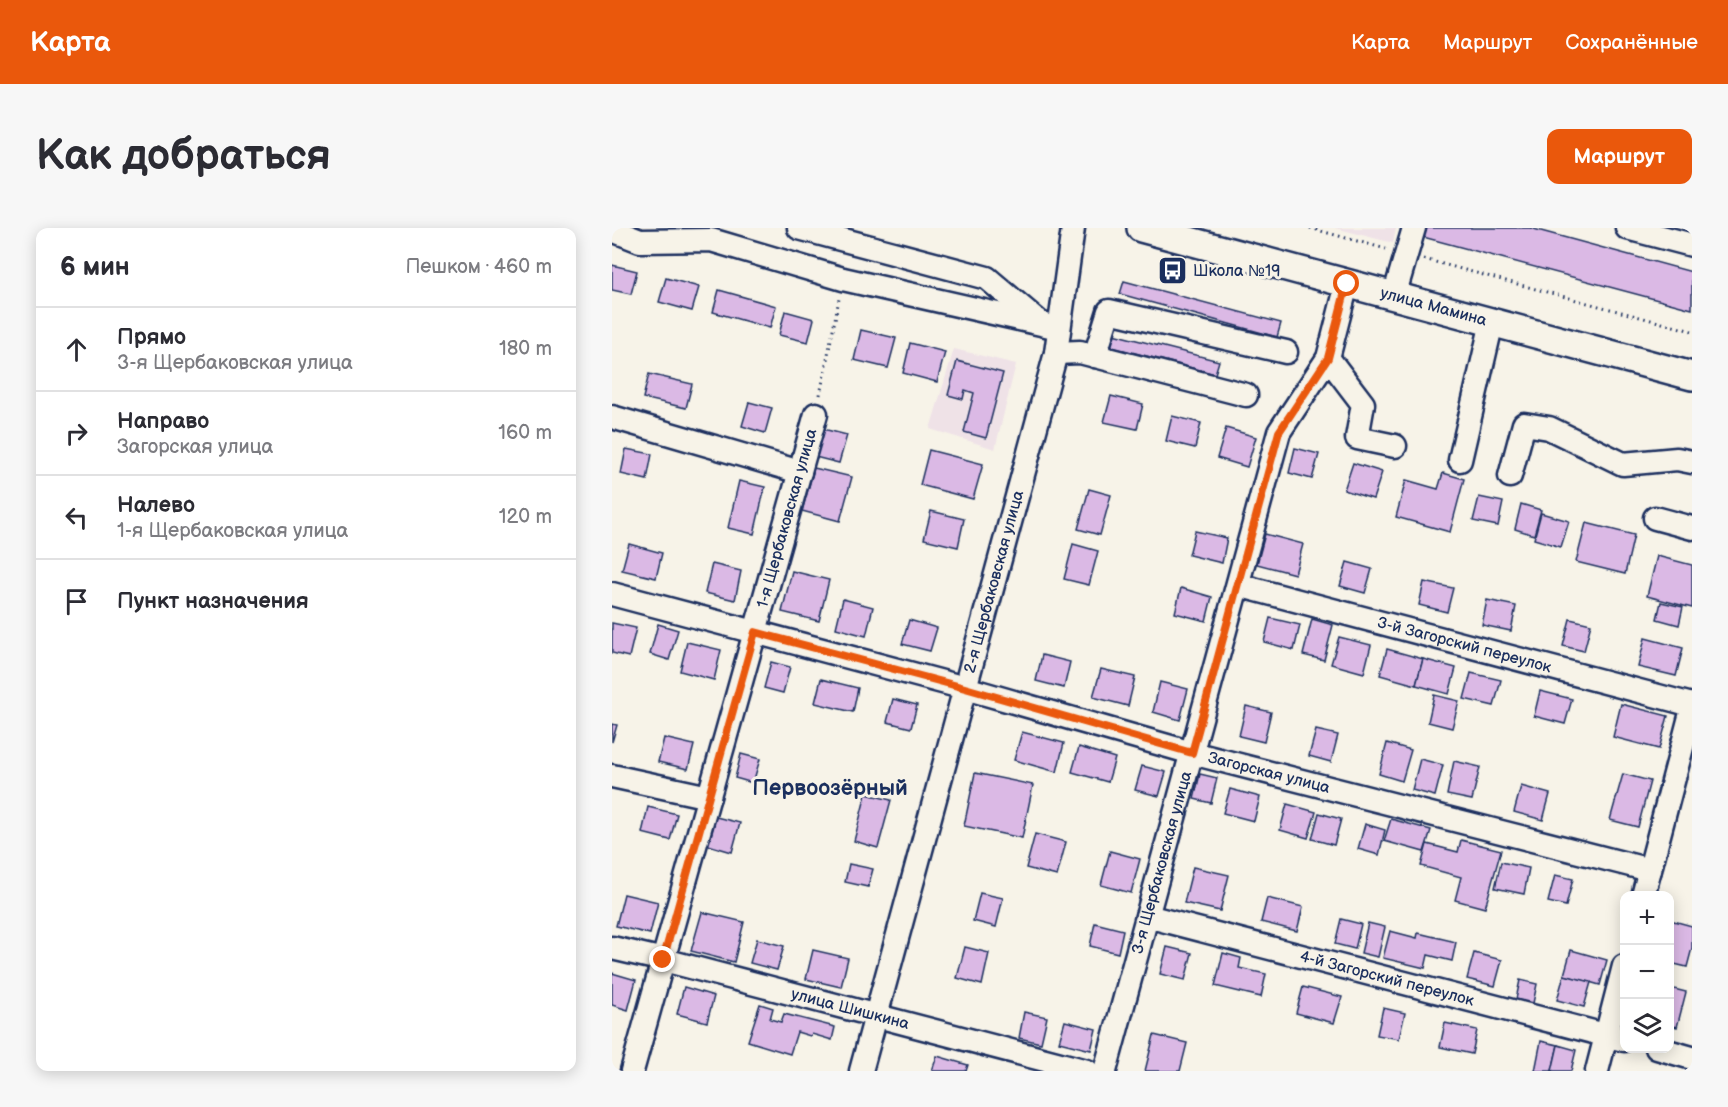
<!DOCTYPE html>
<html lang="ru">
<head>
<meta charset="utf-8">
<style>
  body { margin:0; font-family:"Balsamiq Sans",sans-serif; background:#f7f7f7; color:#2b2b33 }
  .controls { position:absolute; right:18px; bottom:18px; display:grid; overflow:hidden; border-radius:12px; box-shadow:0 3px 15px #0003 }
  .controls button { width:54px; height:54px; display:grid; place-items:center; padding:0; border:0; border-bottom:2px solid #e1e1e2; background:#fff; color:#2b2b33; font:30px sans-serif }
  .stop { position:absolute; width:18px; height:18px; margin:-14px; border:4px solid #ea580c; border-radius:50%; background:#fff }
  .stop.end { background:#ea580c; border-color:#fff; box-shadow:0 2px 6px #0008 }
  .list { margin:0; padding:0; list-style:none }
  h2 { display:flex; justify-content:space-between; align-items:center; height:78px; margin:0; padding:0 24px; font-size:26px }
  h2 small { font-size:20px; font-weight:400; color:#7c7c81 }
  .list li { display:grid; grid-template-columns:39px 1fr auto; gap:18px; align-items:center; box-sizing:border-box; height:84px; padding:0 24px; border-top:2px solid #e1e1e2 }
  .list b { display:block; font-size:22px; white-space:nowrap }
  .list p { margin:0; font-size:20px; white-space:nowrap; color:#7c7c81 }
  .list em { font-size:20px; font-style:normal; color:#7c7c81 }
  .icon { flex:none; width:33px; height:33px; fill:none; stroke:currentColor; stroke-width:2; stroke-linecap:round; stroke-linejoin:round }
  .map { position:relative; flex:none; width:1080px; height:843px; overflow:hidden; border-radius:12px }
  header { display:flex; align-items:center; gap:36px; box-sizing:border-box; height:84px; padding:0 30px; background:#ea580c; color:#fff }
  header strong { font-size:28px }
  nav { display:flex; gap:33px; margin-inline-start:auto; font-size:21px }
  .intro { display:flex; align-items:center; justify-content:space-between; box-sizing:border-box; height:144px; padding:0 36px }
  h1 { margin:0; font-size:42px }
  .button { padding:15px 27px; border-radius:12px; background:#ea580c; color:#fff; font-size:21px; font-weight:700 }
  main { display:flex; gap:36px; padding:0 36px }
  aside { flex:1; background:#fff; border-radius:12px; box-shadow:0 3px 15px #0003 }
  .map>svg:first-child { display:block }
  .built { fill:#efe2e7 }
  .building { fill:#dbb9e5; stroke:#1b2f5e; stroke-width:1.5 }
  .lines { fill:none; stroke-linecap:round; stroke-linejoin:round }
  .minor-casing { stroke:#1b2f5e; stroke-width:27 }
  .major-casing { stroke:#1b2f5e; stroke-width:32 }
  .path { stroke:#1b2f5e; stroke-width:3; stroke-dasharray:1.5 4.5; stroke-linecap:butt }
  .minor { stroke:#f7f3e8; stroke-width:22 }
  .major { stroke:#f7f3e8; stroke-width:27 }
  .route { stroke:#ea580c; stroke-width:8 }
  .labels { text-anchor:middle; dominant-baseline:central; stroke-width:6; stroke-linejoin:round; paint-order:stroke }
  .poi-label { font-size:16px; fill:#1b2f5e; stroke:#f7f3e8; text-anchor:start }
  .street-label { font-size:16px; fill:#1b2f5e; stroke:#f7f3e8 }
  .district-label { font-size:22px; font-weight:bold; fill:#1b2f5e; stroke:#f7f3e8 }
</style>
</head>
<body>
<header>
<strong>Карта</strong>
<nav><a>Карта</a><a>Маршрут</a><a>Сохранённые</a></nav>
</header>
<div class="intro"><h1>Как добраться</h1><a class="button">Маршрут</a></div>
<main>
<aside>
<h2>6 мин<small>Пешком · 460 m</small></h2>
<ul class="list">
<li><svg class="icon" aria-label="ahead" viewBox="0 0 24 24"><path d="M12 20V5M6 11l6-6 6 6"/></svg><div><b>Прямо</b><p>3-я Щербаковская улица</p></div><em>180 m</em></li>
<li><svg class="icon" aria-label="right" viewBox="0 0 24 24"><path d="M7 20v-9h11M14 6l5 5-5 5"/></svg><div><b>Направо</b><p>Загорская улица</p></div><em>160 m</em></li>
<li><svg class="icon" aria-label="left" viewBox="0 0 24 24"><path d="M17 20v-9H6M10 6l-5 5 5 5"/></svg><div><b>Налево</b><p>1-я Щербаковская улица</p></div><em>120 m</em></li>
<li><svg class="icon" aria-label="arrive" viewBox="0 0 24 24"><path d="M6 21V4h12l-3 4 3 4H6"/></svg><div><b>Пункт назначения</b></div></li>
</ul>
</aside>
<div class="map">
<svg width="1080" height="843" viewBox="0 0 1080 843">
  <rect width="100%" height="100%" fill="#f7f3e8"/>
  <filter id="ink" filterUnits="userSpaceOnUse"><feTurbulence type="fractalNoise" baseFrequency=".0167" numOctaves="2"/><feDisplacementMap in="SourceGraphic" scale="12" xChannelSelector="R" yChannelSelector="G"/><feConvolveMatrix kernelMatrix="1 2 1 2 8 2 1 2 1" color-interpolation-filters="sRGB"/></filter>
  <g filter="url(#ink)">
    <g class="built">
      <polygon points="723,0 784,0 781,15"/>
      <polygon points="342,121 404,136 383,221 318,201"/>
    </g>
    <g class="building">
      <polygon points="814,0 918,0 1080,44 1080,81 811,9"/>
      <polygon points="0,37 25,43 19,66 0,62"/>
      <polygon points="54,50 87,59 80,83 47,74"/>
      <polygon points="512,53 669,95 665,109 508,66"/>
      <polygon points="107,62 164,78 158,100 101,84"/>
      <polygon points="173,83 202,91 196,114 167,107"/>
      <polygon points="249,102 284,110 276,140 242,132"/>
      <polygon points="497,105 607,133 603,146 493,117"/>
      <polygon points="298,115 333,124 325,154 291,145"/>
      <polygon points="345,133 391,145 374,210 352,204 362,165 353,162 351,171 336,167"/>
      <polygon points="37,146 80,156 74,180 31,170"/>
      <polygon points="499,168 531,176 525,201 492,194"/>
      <polygon points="137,174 160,180 153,205 130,198"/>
      <polygon points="560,188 589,195 583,220 554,213"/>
      <polygon points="614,200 644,209 635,239 605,230"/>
      <polygon points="211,201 235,207 227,235 203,229"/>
      <polygon points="683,220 707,226 700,251 677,245"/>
      <polygon points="14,221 40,226 35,252 9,246"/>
      <polygon points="317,222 371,236 361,271 308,257"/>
      <polygon points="741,235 770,244 761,271 732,262"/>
      <polygon points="202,240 240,249 228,293 190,283"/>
      <polygon points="831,245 852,251 838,304 784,289 794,252 826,261"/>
      <polygon points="127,253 153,259 142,306 116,300"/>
      <polygon points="477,261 499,267 488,307 466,301"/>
      <polygon points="867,269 891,274 886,298 861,293"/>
      <polygon points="909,276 929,282 922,307 903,301"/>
      <polygon points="319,283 352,291 346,319 312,311"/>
      <polygon points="929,285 957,293 949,319 922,311"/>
      <polygon points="974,295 1022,307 1013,346 964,334"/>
      <polygon points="583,303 615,310 610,335 577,327"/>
      <polygon points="653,306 691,316 683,346 645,336"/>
      <polygon points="17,316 50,325 44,350 10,342"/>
      <polygon points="461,316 486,323 477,357 452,351"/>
      <polygon points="1045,328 1080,337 1080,380 1035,368"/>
      <polygon points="735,334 760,341 753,365 728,358"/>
      <polygon points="100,336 129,343 123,372 93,365"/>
      <polygon points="180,343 217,352 207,393 170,384"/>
      <polygon points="812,354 841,360 835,384 807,377"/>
      <polygon points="569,360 600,369 594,393 563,385"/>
      <polygon points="231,371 261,379 254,408 224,400"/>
      <polygon points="875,372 904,378 899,403 870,397"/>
      <polygon points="1049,374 1071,379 1067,397 1045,391"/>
      <polygon points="658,390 688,397 682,422 652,414"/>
      <polygon points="700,391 721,397 712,432 691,427"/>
      <polygon points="958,391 979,396 972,423 951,418"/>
      <polygon points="297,392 325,400 318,423 290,416"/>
      <polygon points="0,395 24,400 17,429 0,425"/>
      <polygon points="46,396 66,402 57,432 38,426"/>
      <polygon points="727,409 759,417 752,445 719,436"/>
      <polygon points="1033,410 1071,420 1064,448 1026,439"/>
      <polygon points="75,414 109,422 102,452 68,443"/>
      <polygon points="775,421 811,431 804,457 768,447"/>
      <polygon points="430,427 458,434 452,460 424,453"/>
      <polygon points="811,431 844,440 837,466 804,457"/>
      <polygon points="159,434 178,439 171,465 152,460"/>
      <polygon points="489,441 523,449 516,478 481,469"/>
      <polygon points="859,445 889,452 882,478 852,471"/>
      <polygon points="209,451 246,460 241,484 203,475"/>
      <polygon points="548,454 576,461 568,492 541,484"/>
      <polygon points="928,463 960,471 953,496 922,488"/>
      <polygon points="822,467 847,473 840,500 816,494"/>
      <polygon points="281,471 305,477 299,500 275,494"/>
      <polygon points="1009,476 1056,488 1047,521 1001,509"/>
      <polygon points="634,478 659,484 652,514 627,508"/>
      <polygon points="0,496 5,497 0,514"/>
      <polygon points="704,502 726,507 719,534 697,528"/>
      <polygon points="410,504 452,515 445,544 402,532"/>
      <polygon points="52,510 82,517 76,541 46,534"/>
      <polygon points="775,515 799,522 790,553 767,546"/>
      <polygon points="467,519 503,530 496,554 460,544"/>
      <polygon points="129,526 148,531 141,555 123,550"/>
      <polygon points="808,531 831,537 823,568 800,562"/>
      <polygon points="842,533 868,539 860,572 835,567"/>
      <polygon points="530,538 554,544 547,568 523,562"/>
      <polygon points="363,545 421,557 410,610 352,598"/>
      <polygon points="588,546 605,550 599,575 582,571"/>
      <polygon points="1011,546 1038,553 1026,599 998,592"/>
      <polygon points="909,558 938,566 931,592 902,584"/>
      <polygon points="618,561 648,569 642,593 611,585"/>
      <polygon points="254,566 279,572 266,620 242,613"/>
      <polygon points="675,576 704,584 696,610 668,602"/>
      <polygon points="36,579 65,586 58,612 30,605"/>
      <polygon points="707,585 729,591 722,617 700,611"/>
      <polygon points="104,589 128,595 120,624 96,617"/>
      <polygon points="779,591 819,602 812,624 772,613"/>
      <polygon points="753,596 773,602 767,627 746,621"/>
      <polygon points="423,606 454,614 445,648 414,640"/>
      <polygon points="849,612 889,622 873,680 843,672 849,649 809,638 815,616 846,624"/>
      <polygon points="498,623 528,631 519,665 489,657"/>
      <polygon points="889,634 917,640 912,666 883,660"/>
      <polygon points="237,636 261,641 256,659 233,654"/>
      <polygon points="581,639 617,647 608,683 572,675"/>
      <polygon points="943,647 961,651 954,678 936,674"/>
      <polygon points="368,665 391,670 384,699 361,693"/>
      <polygon points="12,666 46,674 38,706 4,698"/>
      <polygon points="655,670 691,679 685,703 649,694"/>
      <polygon points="90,684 132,694 122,734 79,723"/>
      <polygon points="729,691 749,696 743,721 723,716"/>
      <polygon points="1058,692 1080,698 1080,720 1075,739 1058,735"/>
      <polygon points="483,695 511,702 506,725 478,718"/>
      <polygon points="756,695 773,699 766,729 749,725"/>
      <polygon points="778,703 805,710 806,705 844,714 840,733 816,727 813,740 771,730"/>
      <polygon points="145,711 172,718 165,742 138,735"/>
      <polygon points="353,719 377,725 370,757 345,750"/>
      <polygon points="555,719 580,725 573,752 548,746"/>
      <polygon points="201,722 236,730 229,759 194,751"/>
      <polygon points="959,722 995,732 988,757 952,747"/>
      <polygon points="611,725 629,730 627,740 654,746 649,769 603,758"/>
      <polygon points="862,725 890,732 883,758 855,751"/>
      <polygon points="0,745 24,752 16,782 0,777"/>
      <polygon points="952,747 979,754 972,779 945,772"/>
      <polygon points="908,752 925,756 920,780 903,776"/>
      <polygon points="72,759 102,768 95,794 65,786"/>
      <polygon points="691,759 730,769 722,795 684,785"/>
      <polygon points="1058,760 1074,764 1065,799 1058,797"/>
      <polygon points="148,776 161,780 158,791 169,794 172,786 223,799 220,812 200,806 198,808 185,804 178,826 136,813"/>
      <polygon points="771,780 793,785 787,811 765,807"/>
      <polygon points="412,784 435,789 429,815 407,810"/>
      <polygon points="453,793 484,801 479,822 447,814"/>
      <polygon points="833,795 865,802 860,826 828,819"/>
      <polygon points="542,807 575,815 568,843 533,843"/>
      <polygon points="929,813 946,817 940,843 923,843"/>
      <polygon points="946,817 964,822 959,843 940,843"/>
      <polygon points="325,828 356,837 354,843 320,843"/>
    </g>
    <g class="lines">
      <defs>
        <g id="minor">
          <polyline points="187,0 375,50 427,94"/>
          <polyline points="1015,0 1080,17"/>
          <polyline points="0,2 28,13 99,12 231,51 447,100"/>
          <polyline points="782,68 802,0"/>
          <polyline points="444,125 468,124 634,167"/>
          <polyline points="483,128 497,83 674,124"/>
          <polyline points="716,130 751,176 745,210 783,218"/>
          <polyline points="0,189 188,244"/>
          <polyline points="848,232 880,94"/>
          <polyline points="898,248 912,196 937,200 1011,236 1065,231 1080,234"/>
          <polyline points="1043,290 1080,300"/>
          <path id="s1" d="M626,357L1080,477"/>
          <path id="s2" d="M0,366L353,460L580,525L1038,642"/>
          <polyline points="0,548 97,569"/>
          <polyline points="1031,668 1080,481"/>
          <path id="s3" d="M535,688L1012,812"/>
          <path id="s4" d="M0,720L52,732L475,843"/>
          <polyline points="1045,820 1080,830"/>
          <path id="s5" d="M20,843L204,186"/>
          <path id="s6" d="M249,843L444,125L461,0"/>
          <path id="s7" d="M493,843L667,204L716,130L735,56"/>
          <polyline points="985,843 1012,738"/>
        </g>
        <g id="major">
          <path id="s8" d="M529,0L1080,148"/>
        </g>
      </defs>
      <use href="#minor" class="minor-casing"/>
      <use href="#major" class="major-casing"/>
      <g class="path">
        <polyline points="698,0 774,21"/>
        <polyline points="812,31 1080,103"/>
        <polyline points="208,167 227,71"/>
      </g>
      <use href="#minor" class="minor"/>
      <use href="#major" class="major"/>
    </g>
  </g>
  <g class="lines" filter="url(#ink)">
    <polyline class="route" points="51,732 143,404 353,460 580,525 667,204 716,130 735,56"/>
  </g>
  <defs>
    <symbol id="bus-square" viewBox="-11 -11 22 22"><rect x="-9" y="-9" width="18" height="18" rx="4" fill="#1b2f5e" stroke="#f7f3e8"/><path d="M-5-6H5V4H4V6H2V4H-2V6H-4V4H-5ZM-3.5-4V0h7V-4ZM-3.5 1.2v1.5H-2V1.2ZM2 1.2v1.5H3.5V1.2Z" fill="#fff"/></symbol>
  </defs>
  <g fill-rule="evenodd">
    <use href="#bus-square" x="544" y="26" width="33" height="33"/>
  </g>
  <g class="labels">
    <g class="poi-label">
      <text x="581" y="43">Школа №19</text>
    </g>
    <g class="street-label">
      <text stroke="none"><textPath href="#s8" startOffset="303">улица Мамина</textPath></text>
      <text stroke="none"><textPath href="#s5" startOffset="574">1-я Щербаковская улица</textPath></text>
      <text stroke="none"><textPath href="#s6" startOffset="507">2-я Щербаковская улица</textPath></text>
      <text stroke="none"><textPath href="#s1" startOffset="234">3-й Загорский переулок</textPath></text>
      <text stroke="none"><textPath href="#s2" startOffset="681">Загорская улица</textPath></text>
      <text stroke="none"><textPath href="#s7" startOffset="216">3-я Щербаковская улица</textPath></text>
      <text stroke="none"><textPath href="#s3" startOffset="248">4-й Загорский переулок</textPath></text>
      <text stroke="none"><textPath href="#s4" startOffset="246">улица Шишкина</textPath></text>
    </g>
    <g class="district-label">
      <text x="218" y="560">Первоозёрный</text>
    </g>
  </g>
</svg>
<div class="controls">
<button>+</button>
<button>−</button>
<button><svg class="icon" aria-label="layers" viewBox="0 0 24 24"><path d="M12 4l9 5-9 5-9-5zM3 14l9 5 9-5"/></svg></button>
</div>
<div class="stop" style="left:735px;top:56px"></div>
<div class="stop end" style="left:51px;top:732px"></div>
</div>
</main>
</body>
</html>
